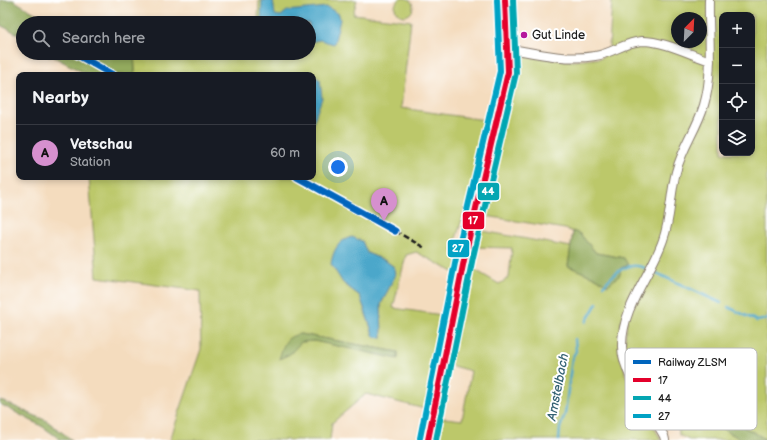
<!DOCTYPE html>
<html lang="en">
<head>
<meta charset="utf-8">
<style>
  body { margin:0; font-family:"Balsamiq Sans",sans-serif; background:#20242c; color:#f1f3f6 }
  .controls { position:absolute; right:12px; top:12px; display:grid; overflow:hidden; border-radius:8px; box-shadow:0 2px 6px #0003 }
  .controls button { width:36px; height:36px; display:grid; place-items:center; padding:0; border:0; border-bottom:1px solid #363941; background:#171b24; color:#f1f3f6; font:20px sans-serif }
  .compass { position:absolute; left:671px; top:12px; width:36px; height:36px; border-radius:50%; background:#171b24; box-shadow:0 2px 6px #0003; rotate:24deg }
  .you { position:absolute; left:338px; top:167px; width:14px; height:14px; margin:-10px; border:3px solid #fff; border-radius:50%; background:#1a73e8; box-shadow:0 0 0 6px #1a73e833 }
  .badge { display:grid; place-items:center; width:26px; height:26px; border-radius:50%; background:#d690ce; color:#111; font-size:13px; font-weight:700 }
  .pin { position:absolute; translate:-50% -33px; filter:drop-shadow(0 1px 2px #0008) }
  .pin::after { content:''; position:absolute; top:21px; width:14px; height:12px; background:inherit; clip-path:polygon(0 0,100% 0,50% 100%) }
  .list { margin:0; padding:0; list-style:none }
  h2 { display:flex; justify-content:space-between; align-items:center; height:52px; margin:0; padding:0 16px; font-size:17px }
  h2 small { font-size:13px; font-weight:400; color:#9ea1a6 }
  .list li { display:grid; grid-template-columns:26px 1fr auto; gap:12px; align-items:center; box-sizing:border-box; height:56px; padding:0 16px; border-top:1px solid #363941 }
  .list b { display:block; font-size:15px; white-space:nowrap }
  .list p { margin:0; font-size:13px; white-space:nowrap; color:#9ea1a6 }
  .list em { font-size:13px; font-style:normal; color:#9ea1a6 }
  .icon { flex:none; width:22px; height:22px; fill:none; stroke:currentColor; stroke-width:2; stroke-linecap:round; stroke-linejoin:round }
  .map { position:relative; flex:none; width:767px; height:440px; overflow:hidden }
  .search { position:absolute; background:#171b24; box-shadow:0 2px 6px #0003; left:16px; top:16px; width:300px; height:44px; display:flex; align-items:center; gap:10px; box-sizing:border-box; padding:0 14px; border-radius:22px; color:#9ea1a6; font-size:15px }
  .panel { position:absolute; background:#171b24; box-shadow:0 2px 6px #0003; left:16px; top:72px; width:300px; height:108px; border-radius:8px }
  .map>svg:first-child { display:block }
  .green { fill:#bcc86a; stroke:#6c7243; fill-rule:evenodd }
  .forest { fill:#95ac5e; stroke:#58643d }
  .water { fill:#4ca7ca; stroke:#346273 }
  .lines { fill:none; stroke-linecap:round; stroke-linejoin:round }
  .stream { stroke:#4ca7ca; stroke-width:2.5 }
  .street-casing { stroke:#887c6d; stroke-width:10 }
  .secondary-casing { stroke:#887c6d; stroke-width:13 }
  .street { stroke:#fff; stroke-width:8 }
  .secondary { stroke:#fde5c5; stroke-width:11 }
  .rail { stroke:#1c1c1c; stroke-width:2.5; stroke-dasharray:6 3; stroke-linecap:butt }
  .bus-1-casing { stroke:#fff; stroke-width:9 }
  .bus-2-casing { stroke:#fff; stroke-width:9 }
  .bus-3-casing { stroke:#fff; stroke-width:9 }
  .bus-1 { stroke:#e4002b; stroke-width:6 }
  .bus-2 { stroke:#04a6b2; stroke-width:6 }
  .bus-3 { stroke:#01a2c5; stroke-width:6 }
  .rail-1-casing { stroke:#fff; stroke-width:10 }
  .rail-1 { stroke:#0065bd; stroke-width:7 }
  .poi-dot { fill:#b5179e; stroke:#fff; stroke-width:1.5 }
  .labels { text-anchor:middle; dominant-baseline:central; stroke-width:4; stroke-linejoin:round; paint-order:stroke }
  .poi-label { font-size:12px; fill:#1c1c1c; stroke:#fff; text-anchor:start }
  .water-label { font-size:13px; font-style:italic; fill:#346273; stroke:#fff }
  .key { fill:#fff; stroke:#bbb; stroke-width:1 }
  .key-label { font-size:11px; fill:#1c1c1c }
  .line-badge { stroke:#fff; stroke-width:1.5 }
  .badge-label { font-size:11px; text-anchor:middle; font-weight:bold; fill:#fff }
</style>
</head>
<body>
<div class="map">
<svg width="767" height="440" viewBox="0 0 767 440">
  <rect width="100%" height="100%" fill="#fff"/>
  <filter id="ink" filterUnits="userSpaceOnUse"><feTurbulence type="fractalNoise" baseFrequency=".025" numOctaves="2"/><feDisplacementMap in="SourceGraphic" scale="8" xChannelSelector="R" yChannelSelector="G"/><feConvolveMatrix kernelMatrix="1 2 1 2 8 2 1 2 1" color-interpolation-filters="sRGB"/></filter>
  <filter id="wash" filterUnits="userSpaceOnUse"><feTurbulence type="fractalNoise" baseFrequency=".012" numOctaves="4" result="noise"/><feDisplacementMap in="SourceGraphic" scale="16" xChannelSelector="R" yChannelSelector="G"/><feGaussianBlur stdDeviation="0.9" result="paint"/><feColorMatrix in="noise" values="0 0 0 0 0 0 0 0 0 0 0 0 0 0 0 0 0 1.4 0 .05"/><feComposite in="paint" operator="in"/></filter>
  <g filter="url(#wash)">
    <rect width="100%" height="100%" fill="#f4dcbe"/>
    <g class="green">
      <circle cx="404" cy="7" r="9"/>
      <path d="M259,0H357L353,14L411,21L401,108L492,121L470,207H466L452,251L460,256L457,274L416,252L406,255L393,308L449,316L429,410L366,394L332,423L330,440H170L201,349L200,291L97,277L89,177H313V75H133L135,71L134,53H158L180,56L309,53V23H258ZM362,241L367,253L386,261L394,267L395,276L381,304L382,338L374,337L360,296L343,283ZM300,334L398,352V358L314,341L301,342Z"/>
      <path d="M612,0H767V440L639,368L635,377L742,440H689L679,435L678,419L662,418C647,396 630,375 625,349C624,340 626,330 627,321H621L625,374L661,440H432L436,417L462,420L471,371L449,365L470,267L499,284L509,278L512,248L473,247L477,230L571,247L568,266L594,277L608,285L621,268L624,258L596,253L580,234L565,229L480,215L513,83L514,55L573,61L602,58L609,47ZM722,15H752V153H722ZM677,18H701V42H677Z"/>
    </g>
    <g class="forest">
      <polygon points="0,0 13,0 52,23 23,23 23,39 22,36 0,25"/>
      <polygon points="30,53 134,53 135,72 133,75 88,75 52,56 33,55"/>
      <polygon points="573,231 580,234 596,253 624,258 628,265 621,268 620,275 608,285 594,277 568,266"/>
      <path d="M300,334L398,352V359L314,341L301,342L290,354L279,359C284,345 284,337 300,334Z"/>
      <polygon points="639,368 767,440 742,440 635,377"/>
      <polygon points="0,400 47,421 72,440 61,440 43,427 0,404"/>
    </g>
    <g class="water">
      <polygon points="262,0 273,0 275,15 281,16 287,11 327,7 339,14 340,20 334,44 320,40 309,42 309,23 261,23"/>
      <polygon points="316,77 320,80 322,98 313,123 313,83 314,78"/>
      <path d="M352,237L362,241L367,253L386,261L394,267L395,276L381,304L382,338L374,337L360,296L343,283L331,264C333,251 338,240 352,237Z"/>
    </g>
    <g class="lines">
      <g class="stream">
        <polyline points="656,273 721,303"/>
        <path d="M604,285C615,272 628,261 645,268"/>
        <polyline points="728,307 757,321 767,319"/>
        <polyline points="586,322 597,303"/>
        <polyline points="559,440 560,428 565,414 572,358 576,351 575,339"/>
      </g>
    </g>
  </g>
  <g filter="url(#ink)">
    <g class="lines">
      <defs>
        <g id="street">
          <path d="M506,48C535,53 566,61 595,56C611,54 625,42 642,41C664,41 689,54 710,61"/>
          <path d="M665,440L664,436C651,412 622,373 622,347C621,308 651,275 663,240C671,218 670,195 676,172C682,148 697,129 704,105C714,71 708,35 709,0"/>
        </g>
        <polyline id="secondary" points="428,440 465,255 508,72 505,0"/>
      </defs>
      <use href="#street" class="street-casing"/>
      <use href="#secondary" class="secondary-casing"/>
      <use href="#street" class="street"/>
      <use href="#secondary" class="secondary"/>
      <polyline class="rail" points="395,231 425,248"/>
      <defs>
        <polyline id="bus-1" points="428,440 465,255 508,72 505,0"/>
        <polyline id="bus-2" points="436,440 473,257 516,73 513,0"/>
        <polyline id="bus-3" points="420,438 457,253 500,71 497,0"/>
      </defs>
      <use href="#bus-1" class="bus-1-casing"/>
      <use href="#bus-2" class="bus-2-casing"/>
      <use href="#bus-3" class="bus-3-casing"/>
      <use href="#bus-1" class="bus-1"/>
      <use href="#bus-2" class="bus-2"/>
      <use href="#bus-3" class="bus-3"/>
      <defs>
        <g id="rail-1">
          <polyline points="74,53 113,75"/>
          <polyline points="297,177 395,231"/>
        </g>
      </defs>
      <use href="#rail-1" class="rail-1-casing"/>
      <use href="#rail-1" class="rail-1"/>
    </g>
  </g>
  <circle class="poi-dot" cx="524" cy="35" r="4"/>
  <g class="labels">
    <g class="poi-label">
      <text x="532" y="35">Gut Linde</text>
    </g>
    <g class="water-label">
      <text transform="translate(558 387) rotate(-79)">Amstelbach</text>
    </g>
  </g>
  <rect x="625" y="348" width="132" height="82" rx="6" class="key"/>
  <rect x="633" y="360" width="18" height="4" fill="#0065bd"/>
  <rect x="633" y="378" width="18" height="4" fill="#e4002b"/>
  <rect x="633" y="396" width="18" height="4" fill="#04a6b2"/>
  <rect x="633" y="414" width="18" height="4" fill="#01a2c5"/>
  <g class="key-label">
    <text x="658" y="366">Railway ZLSM</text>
    <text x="658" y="384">17</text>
    <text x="658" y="402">44</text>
    <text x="658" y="420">27</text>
  </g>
  <g class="line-badge">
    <rect x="477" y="182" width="23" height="19" rx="4" fill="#04a6b2"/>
    <rect x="462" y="211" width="23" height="19" rx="4" fill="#e4002b"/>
    <rect x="447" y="239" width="23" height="19" rx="4" fill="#01a2c5"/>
  </g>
  <g class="badge-label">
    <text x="488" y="195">44</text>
    <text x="473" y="224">17</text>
    <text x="458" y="252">27</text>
  </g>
</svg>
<div class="controls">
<button>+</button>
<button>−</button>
<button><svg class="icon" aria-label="locate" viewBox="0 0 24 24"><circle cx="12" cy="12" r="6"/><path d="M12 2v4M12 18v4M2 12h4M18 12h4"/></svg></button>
<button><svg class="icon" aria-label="layers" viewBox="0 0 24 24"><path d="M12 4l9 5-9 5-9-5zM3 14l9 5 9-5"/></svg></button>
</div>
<svg class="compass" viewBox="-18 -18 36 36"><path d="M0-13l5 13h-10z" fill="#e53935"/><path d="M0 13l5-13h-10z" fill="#9ea1a6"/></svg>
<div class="you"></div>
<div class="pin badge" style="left:384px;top:221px">A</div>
<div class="search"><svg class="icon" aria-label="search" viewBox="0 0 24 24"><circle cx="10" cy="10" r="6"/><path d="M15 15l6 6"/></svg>Search here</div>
<section class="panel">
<h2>Nearby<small></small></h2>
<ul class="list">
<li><span class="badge">A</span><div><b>Vetschau</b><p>Station</p></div><em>60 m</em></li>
</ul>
</section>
</div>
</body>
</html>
